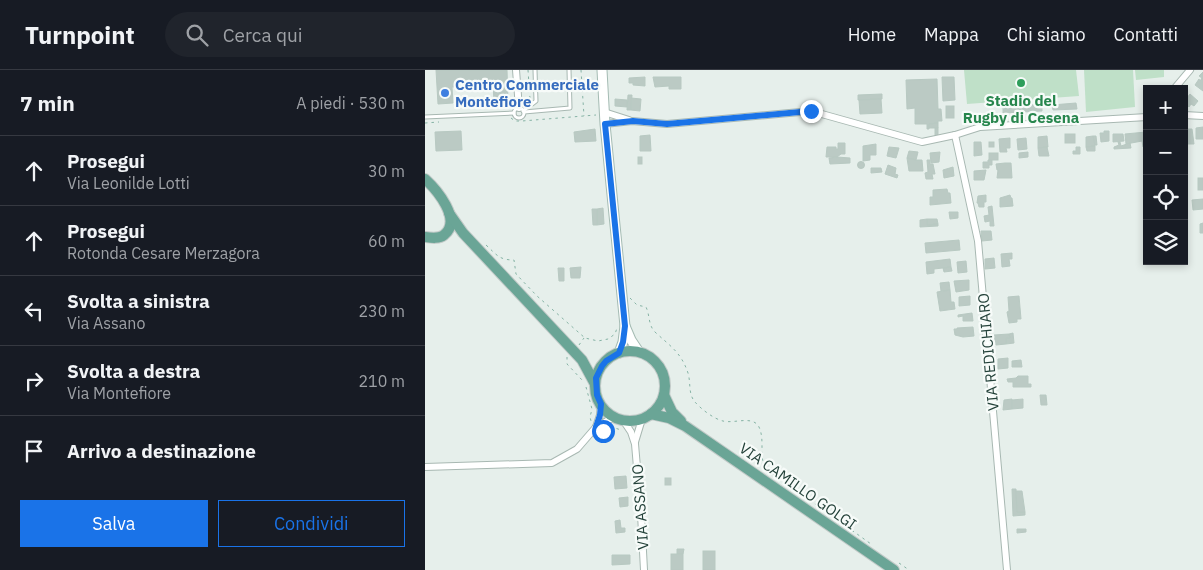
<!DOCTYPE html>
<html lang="it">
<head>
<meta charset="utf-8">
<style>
  body { margin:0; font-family:"IBM Plex Sans",sans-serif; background:#20242c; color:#f1f3f6 }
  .controls { position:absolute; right:15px; top:15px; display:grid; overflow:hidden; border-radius:0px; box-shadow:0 2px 8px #0003 }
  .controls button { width:45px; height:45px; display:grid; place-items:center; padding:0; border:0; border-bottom:1px solid #363941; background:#171b24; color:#f1f3f6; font:25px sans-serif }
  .stop { position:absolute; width:15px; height:15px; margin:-11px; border:4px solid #1a73e8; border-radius:50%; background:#fff }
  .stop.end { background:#1a73e8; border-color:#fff; box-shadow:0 1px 5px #0008 }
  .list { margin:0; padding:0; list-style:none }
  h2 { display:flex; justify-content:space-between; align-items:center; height:65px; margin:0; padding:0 20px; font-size:21px }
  h2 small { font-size:16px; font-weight:400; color:#9ea1a6 }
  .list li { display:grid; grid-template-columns:32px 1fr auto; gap:15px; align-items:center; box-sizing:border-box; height:70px; padding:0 20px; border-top:1px solid #363941 }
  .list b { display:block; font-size:19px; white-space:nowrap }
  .list p { margin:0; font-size:16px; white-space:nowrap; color:#9ea1a6 }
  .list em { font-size:16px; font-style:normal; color:#9ea1a6 }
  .actions { display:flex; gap:10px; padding:15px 20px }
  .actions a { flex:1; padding:11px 0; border:1px solid #1a73e8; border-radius:0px; text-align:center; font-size:18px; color:#1a73e8 }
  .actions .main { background:#1a73e8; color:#fff }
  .icon { flex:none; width:28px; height:28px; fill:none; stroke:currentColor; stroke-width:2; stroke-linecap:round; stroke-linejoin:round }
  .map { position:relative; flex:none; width:778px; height:500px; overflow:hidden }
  header { display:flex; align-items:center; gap:30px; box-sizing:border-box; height:70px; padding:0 25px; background:#171b24; border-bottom:1px solid #363941 }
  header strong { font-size:24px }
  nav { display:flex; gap:28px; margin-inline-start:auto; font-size:18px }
  .search { width:350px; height:45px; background:#20242c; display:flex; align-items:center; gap:12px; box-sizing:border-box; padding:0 18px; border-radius:28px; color:#9ea1a6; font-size:19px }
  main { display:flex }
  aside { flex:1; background:#171b24 }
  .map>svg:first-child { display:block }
  .green { fill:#bfe0c8 }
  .building { fill:#bbcac4; stroke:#b8c9c2 }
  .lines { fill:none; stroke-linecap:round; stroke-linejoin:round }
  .service-casing { stroke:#a8b8b2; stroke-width:5 }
  .minor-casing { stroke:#a8b8b2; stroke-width:8 }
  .secondary-casing { stroke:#a4bbb3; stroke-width:11 }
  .primary-casing { stroke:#c2cac8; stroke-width:12 }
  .path { stroke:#86b3a5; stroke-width:1; stroke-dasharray:2.5 4; stroke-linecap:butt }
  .service { stroke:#fff; stroke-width:3 }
  .minor { stroke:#fff; stroke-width:6 }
  .secondary { stroke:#fff; stroke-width:9 }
  .primary { stroke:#6aa596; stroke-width:10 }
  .route { stroke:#1a73e8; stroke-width:6 }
  .leisure-dot { fill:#2e9e5b; stroke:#f7fbf9; stroke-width:2 }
  .shop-dot { fill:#3f7fe0; stroke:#f7fbf9; stroke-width:2 }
  .labels { text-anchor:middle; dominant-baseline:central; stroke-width:4.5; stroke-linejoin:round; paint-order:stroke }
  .shop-label { font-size:15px; font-weight:bold; fill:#366cbe; stroke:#f7fbf9; text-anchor:start }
  .leisure-label { font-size:15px; font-weight:bold; fill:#27864d; stroke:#f7fbf9 }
  .street-label { font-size:15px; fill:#24423a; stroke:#f7fbf9 }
</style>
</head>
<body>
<header>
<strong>Turnpoint</strong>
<div class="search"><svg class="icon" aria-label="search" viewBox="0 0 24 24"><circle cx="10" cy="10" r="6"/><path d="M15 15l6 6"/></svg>Cerca qui</div>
<nav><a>Home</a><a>Mappa</a><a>Chi siamo</a><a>Contatti</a></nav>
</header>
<main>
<aside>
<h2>7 min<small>A piedi · 530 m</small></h2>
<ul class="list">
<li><svg class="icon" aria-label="ahead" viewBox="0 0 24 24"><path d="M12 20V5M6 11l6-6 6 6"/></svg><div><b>Prosegui</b><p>Via Leonilde Lotti</p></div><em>30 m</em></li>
<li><svg class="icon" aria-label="ahead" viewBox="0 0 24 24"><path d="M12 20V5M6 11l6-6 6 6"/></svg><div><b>Prosegui</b><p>Rotonda Cesare Merzagora</p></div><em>60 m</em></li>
<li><svg class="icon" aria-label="left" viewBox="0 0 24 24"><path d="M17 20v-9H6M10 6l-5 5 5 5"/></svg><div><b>Svolta a sinistra</b><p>Via Assano</p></div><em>230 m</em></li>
<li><svg class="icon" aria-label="right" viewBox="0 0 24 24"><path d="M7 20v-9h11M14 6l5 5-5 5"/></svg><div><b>Svolta a destra</b><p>Via Montefiore</p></div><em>210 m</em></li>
<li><svg class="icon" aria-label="arrive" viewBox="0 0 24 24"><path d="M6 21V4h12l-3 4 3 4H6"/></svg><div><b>Arrivo a destinazione</b></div></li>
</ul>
<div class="actions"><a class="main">Salva</a><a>Condividi</a></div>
</aside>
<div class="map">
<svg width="778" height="500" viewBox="0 0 778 500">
  <rect width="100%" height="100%" fill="#e6efeb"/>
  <g class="green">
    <polygon points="539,0 651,0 654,26 542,34"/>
    <polygon points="659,0 708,0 710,37 661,42"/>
    <polygon points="710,0 739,0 739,7 711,10"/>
  </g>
  <g class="building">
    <polygon points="11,0 82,0 83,30 69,31 68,14 27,17 28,33 13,34"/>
    <polygon points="778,2 778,21 770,15 774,9 775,11 777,8 774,6"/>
    <polygon points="220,7 220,16 208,15 208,13 204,13 204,8"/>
    <polygon points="228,7 256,7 256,19 244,19 244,16 230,17"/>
    <polygon points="517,7 529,7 530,30 518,31"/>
    <polygon points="512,9 513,39 516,39 517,51 513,51 513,53 504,54 504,59 502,59 502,54 490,54 490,38 482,39 481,10"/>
    <polygon points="457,24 457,29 433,30 433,25"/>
    <polygon points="765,24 773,31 769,36 766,34 764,37 759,32 759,25 762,28"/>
    <polygon points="203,25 207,25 206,40 202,40"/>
    <polygon points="206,28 216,29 215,41 206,40"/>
    <polygon points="190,29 202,30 202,37 190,36"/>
    <polygon points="456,29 457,43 435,44 434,30"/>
    <polygon points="651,33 652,39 628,40 627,35"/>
    <polygon points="617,34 617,41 578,43 578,37"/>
    <rect x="521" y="36" width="8" height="12"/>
    <polygon points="513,53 513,58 504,58 504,54"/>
    <polygon points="778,57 778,69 771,69 771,58"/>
    <rect x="510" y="58" width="3" height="8"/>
    <polygon points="170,59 171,71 150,72 149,62"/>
    <polygon points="761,59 767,59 769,74 759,74 759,70 762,70"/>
    <polygon points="36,61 37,80 11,81 10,62"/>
    <polygon points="679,61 684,61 684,71 676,72 675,63 679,63"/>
    <polygon points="721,62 722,77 718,77 717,71 701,74 700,64"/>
    <rect x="640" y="64" width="10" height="9"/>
    <polygon points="688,64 698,64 699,71 688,72"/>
    <polygon points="225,65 226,81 215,81 215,66"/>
    <polygon points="622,66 623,77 613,78 613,67"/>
    <polygon points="668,66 671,66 672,75 668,75"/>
    <polygon points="668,66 670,76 661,77 661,67"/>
    <polygon points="585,68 585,78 581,78 582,82 575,82 574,69"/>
    <polygon points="601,68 602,79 593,80 592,69"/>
    <polygon points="549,72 556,72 557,85 549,86"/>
    <rect x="564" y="72" width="5" height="5"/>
    <polygon points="693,72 695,72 696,76 705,73 706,78 689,79 689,77 694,75"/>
    <polygon points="413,73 420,73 420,84 416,84 412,87 401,87 402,77 411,77 411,79 413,79"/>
    <polygon points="451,74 451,85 445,85 445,90 438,91 438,76"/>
    <polygon points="670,76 670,81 662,81 661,77"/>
    <polygon points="464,77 474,78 471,88 462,86"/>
    <polygon points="622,77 624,86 614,86 613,78"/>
    <polygon points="651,77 655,77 655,84 648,84 648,81 651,81"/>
    <polygon points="484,81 493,82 491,90 482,88"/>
    <polygon points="515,82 514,92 506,93 505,83"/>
    <polygon points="603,82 603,87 594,88 594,83"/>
    <rect x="564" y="83" width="9" height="7"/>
    <rect x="213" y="87" width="4" height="7"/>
    <polygon points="412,87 425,88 425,93 405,94 404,88"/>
    <polygon points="482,88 491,90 497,90 498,101 484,101"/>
    <polygon points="502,90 505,90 505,94 508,94 510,104 507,104 508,109 501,109 500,103 503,102"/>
    <polygon points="563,90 567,90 567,95 564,95 564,98 558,98 558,92 563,92"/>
    <circle cx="436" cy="95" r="3.5"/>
    <polygon points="580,93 586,93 587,108 572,108 573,100 572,100 571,94"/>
    <polygon points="463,95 471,98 470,104 473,105 472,108 460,104"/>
    <polygon points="528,97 529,106 519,108 518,100"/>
    <polygon points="446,98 456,98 457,102 446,103"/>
    <polygon points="561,100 559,110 549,110 549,101"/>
    <rect x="773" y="108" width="5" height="12"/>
    <polygon points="522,119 523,123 525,123 526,133 505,135 505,127 508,127 508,120"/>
    <polygon points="561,125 561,132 559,132 559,137 554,137 553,133 552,133 553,126"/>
    <polygon points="585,125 586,128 587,128 588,136 575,137 575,128"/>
    <polygon points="778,129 778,139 768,140 767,130"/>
    <polygon points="563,137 567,136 569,156 565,156 565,151 560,152 559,146 564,145"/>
    <polygon points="178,138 179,154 172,155 172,139"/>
    <polygon points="167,139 172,139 172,155 168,155"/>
    <polygon points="524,142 533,142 533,148 525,149"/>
    <polygon points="502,149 512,149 513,154 502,155"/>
    <polygon points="502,149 502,155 513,154 513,156 495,157 495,150"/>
    <polygon points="778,153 778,163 775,163 775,154"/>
    <polygon points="556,161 566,161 567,170 557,171"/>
    <polygon points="534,170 535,180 501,183 500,173"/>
    <polygon points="587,183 587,189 584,189 585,196 577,197 576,184"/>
    <polygon points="569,188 570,198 560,199 560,189"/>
    <polygon points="525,189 526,197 509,199 509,203 502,204 501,192"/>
    <polygon points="541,191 542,202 533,203 532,192"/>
    <polygon points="156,197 155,208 146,208 145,198"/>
    <polygon points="526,197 527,201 519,202 518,198"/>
    <polygon points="133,198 139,198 139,211 134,211"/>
    <polygon points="544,210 544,220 531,222 529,211"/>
    <polygon points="524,212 525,220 516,221 515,213"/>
    <polygon points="525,220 526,232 529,232 530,239 515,241 512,222"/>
    <polygon points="545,226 545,235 534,236 534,227"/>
    <polygon points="594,226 596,249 592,249 592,252 584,253 582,242 584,241 583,227"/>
    <polygon points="547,243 548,251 538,251 538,246 533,247 533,245"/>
    <polygon points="548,257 549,266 538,267 530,265 529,259 532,259 532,258"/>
    <polygon points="588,263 589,273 581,274 581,268 585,268 584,264"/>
    <polygon points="584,264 585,268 581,268 581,274 571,275 569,265"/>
    <polygon points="583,288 583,298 573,299 573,289"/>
    <polygon points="596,290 597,297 587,297 587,291"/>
    <polygon points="593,306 603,306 603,314 606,314 606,317 588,317 588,312 583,312 582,309 591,308"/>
    <polygon points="615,325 621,325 622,335 616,335"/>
    <polygon points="587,329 587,339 578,340 579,330"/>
    <polygon points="598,329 598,338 587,339 587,330"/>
    <polygon points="201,406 202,418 190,419 189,407"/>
    <rect x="240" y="408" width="6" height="7"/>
    <polygon points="587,419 591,419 592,442 600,442 600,445 588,446"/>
    <polygon points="591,421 597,421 600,442 592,442"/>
    <polygon points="203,427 203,436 195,437 194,428"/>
    <polygon points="195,450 196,458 200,458 200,462 191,463 190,451"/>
    <polygon points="592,459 601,459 601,462 592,463"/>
    <polygon points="252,479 259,479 258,484 252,484"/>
    <rect x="278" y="481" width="12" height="19"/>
    <rect x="246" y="484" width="12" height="16"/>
    <polygon points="187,485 205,485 205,494 187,495"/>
  </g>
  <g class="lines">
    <defs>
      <g id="service">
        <circle cx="94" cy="43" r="5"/>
        <polyline points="98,41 111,31 110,0"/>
        <polyline points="99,42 145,38 144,0"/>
        <polyline points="0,47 89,43"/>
      </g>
      <g id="minor">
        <polyline points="91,0 94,38"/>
        <polyline points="749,19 765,0"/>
        <polyline points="179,42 204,50"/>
        <polyline points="759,45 778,46"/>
        <polyline points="180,54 207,51 242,54 386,41 497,72 530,65 555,57 722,47"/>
        <polyline points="530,65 553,171 582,500"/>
        <polyline points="198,350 206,362 210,374 216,444 219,500"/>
        <polyline points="171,357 189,347"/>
        <polyline points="210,372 217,349"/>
        <polyline points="0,397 127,393 152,379 171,357 175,345 176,334"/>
      </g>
      <g id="secondary">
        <polyline points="177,0 180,54 200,256 198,272 194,283"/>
        <polyline points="200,256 206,270 214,282"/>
      </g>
      <g id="primary">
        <path d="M0,109C11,119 38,150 19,165C14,169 7,168 0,167"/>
        <polyline points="24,143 38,163 157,290 170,314"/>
        <circle cx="205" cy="316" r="35"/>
        <polyline points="239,325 247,342 256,351"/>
        <polyline points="226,344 244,348 260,356 469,500"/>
      </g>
    </defs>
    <use href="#service" class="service-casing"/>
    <use href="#minor" class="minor-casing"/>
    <use href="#secondary" class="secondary-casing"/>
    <use href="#primary" class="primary-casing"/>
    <g class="path">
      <polyline points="103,0 105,29"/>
      <polyline points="156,0 159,46"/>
      <polyline points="86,48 90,51 97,51 171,45"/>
      <polyline points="0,53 14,52"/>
      <path d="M61,175C72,185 74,190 89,190L91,204L112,226L160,268L173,271L183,269L190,264L192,258"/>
      <path d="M205,228L212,235L221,237C225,245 223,255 230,262C245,276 256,282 263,303C266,313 263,324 270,332C276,339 289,349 298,351C309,354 328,345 334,357C340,370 334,385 340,398L446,474"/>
      <polyline points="154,275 159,268"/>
      <polyline points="142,287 142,294 158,311"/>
      <polyline points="161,317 167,339 165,347 166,351"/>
      <polyline points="179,361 190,358 196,360"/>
      <polyline points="474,493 484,500"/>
    </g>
    <use href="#service" class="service"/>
    <use href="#minor" class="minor"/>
    <use href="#secondary" class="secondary"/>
    <use href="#primary" class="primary"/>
  </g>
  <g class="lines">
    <polyline class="route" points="178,361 171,357 175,345 176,334 172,325 171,308 177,296 181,291 194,283 198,272 200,256 180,54 208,51 242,54 386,41"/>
  </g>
  <circle class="leisure-dot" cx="596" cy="13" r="5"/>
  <circle class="shop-dot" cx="20" cy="23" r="5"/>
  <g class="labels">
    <g class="shop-label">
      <text x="30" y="14">Centro Commerciale<tspan x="30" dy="17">Montefiore</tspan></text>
    </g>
    <g class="leisure-label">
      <text x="596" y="30">Stadio del<tspan x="596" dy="17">Rugby di Cesena</tspan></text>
    </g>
    <g class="street-label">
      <text transform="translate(563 282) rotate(-95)">VIA REDICHIARO</text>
      <text transform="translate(373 416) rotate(35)">VIA CAMILLO GOLGI</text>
      <text transform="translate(215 437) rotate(-94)">VIA ASSANO</text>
    </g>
  </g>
</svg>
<div class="controls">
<button>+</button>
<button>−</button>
<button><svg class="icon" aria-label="locate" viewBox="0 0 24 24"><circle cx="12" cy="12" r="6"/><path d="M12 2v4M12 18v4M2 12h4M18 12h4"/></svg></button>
<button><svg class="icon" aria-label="layers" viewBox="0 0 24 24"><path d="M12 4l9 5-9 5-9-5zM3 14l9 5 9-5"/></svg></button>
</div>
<div class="stop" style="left:178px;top:361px"></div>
<div class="stop end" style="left:386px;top:41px"></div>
</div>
</main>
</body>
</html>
